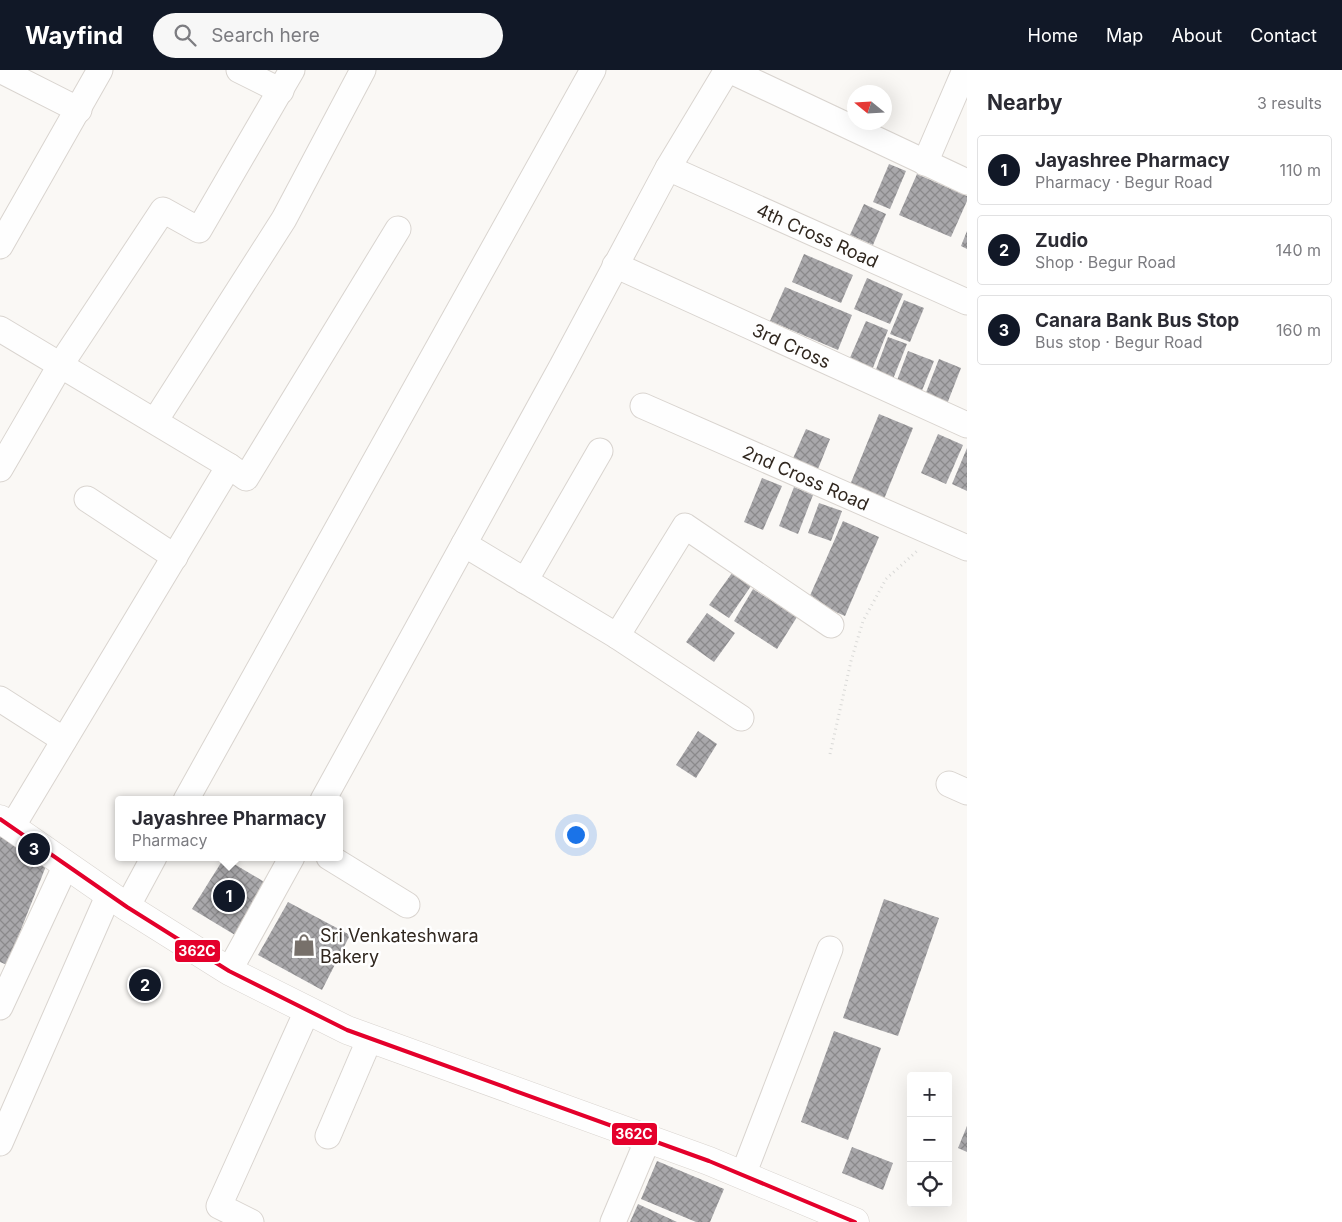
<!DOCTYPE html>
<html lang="en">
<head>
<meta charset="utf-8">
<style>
  body { margin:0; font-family:Inter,sans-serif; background:#f7f7f7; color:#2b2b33 }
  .controls { position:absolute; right:15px; bottom:15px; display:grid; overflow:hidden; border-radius:5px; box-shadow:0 5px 20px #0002 }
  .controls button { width:45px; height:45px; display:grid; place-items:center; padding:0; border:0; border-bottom:1px solid #e1e1e2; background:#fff; color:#2b2b33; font:25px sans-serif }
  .compass { position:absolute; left:847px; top:15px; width:45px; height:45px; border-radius:50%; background:#fff; box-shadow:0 5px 20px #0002; rotate:288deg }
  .you { position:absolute; left:575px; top:764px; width:18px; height:18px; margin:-12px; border:4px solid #fff; border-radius:50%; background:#1a73e8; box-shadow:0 0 0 8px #1a73e833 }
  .badge { display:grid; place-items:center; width:32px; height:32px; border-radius:50%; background:#111827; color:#fff; font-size:16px; font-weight:700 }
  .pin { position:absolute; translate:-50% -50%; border:2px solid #fff; box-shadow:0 1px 5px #0006 }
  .popup { position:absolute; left:115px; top:726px; width:228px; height:65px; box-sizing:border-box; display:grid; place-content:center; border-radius:5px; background:#fff; filter:drop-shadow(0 1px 4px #0005); font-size:16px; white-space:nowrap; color:#7c7c81 }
  .popup b { font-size:19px; color:#2b2b33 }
  .popup::after { content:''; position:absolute; left:50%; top:100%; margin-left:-10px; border:10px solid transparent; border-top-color:#fff }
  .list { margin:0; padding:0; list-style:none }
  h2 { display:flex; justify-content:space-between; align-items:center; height:65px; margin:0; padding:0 20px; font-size:21px }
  h2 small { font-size:16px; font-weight:400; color:#7c7c81 }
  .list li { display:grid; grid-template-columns:32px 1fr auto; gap:15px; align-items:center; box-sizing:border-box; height:70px; margin:0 10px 10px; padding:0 10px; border:1px solid #e1e1e2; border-radius:5px }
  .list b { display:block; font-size:19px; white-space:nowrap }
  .list p { margin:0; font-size:16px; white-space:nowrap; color:#7c7c81 }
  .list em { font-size:16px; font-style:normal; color:#7c7c81 }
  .icon { flex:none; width:28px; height:28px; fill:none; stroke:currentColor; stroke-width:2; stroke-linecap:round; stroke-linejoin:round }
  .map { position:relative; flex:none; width:967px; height:1152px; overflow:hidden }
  header { display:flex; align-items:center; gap:30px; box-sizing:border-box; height:70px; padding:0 25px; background:#111827; color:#fff }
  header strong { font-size:24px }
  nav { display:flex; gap:28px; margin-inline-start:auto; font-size:18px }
  .search { width:350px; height:45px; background:#f7f7f7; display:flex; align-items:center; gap:12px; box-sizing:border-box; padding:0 18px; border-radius:28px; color:#7c7c81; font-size:19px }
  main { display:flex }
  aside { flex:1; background:#fff }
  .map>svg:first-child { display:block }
  .building { fill:url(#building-cross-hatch) }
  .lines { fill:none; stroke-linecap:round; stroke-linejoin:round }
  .minor-casing { stroke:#d9d4cf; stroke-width:27 }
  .major-casing { stroke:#d9d4cf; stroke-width:29 }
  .path { stroke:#d9d9d7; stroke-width:3; stroke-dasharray:1 4; stroke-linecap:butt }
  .minor { stroke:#fefefe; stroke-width:25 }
  .major { stroke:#fefefe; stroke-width:28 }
  .bus-1-casing { stroke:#fff; stroke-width:8 }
  .bus-1 { stroke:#e4002b; stroke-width:4 }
  .labels { text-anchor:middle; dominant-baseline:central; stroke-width:5; stroke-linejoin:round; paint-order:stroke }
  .street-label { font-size:18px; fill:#30271f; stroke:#fff }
  .poi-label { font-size:18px; fill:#30271f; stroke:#fff; text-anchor:start }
  .line-badge { stroke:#fff; stroke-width:2 }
  .badge-label { font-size:14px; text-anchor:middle; font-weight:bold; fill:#fff }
</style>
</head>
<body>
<header>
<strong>Wayfind</strong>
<div class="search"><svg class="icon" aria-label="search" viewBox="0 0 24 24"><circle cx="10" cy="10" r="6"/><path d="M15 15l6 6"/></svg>Search here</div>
<nav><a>Home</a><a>Map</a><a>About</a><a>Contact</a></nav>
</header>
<main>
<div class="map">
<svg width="967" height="1152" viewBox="0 0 967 1152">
  <defs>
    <pattern id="building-cross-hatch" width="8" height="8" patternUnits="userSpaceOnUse" patternTransform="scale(1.25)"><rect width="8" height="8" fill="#a9a8ab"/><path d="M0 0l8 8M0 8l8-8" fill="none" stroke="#8a898b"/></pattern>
  </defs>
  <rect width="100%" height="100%" fill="#faf8f5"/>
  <g class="building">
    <polygon points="889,94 906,101 890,139 873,132"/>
    <polygon points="917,104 967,126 967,131 951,167 899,145"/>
    <polygon points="864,134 886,144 873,175 850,165"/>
    <polygon points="967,161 967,179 961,176"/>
    <polygon points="804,184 853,205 841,233 792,212"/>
    <polygon points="867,208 903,224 890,254 854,239"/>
    <polygon points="785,217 852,245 838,280 770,251"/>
    <polygon points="904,230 924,238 910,272 890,264"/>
    <polygon points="866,251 888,260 872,300 849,290"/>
    <polygon points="888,267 907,274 893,309 875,302"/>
    <polygon points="908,281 934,291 921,323 896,313"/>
    <polygon points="939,289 961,298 947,334 925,325"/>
    <polygon points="879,344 913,358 884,429 850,415"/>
    <polygon points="806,359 830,369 816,404 791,393"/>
    <polygon points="938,364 963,375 946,414 921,403"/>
    <polygon points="967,378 967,421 952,414"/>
    <polygon points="762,408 782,416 763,460 744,452"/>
    <polygon points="794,417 813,425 798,464 779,456"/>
    <polygon points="819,433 842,441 831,471 808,463"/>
    <polygon points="843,451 879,467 845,546 808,530"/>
    <polygon points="732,503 751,516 729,548 709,535"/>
    <polygon points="753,519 797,547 777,579 734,551"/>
    <polygon points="707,543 735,563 714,592 686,572"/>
    <polygon points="698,661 717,674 696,708 676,695"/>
    <polygon points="0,765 48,791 7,895 0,892"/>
    <polygon points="224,788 266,813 235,865 192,839"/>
    <polygon points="884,829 939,848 898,966 843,948"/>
    <polygon points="288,832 350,865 322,920 258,885"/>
    <polygon points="834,961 881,978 848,1070 801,1052"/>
    <polygon points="967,1056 967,1082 958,1078"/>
    <polygon points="852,1077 893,1093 883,1120 842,1103"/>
    <polygon points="657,1091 724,1119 710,1152 696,1152 641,1129"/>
    <polygon points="638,1134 677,1152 630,1152"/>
  </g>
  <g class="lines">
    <defs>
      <g id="minor">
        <polyline points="0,0 79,40"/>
        <polyline points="239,0 281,21"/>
        <polyline points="729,0 967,112"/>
        <polyline points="925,93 965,0"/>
        <path id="s1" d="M668,98L967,232"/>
        <polyline points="0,176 100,0"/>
        <path id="s2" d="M615,195L967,355"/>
        <polyline points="0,259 229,396 246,408 398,159"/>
        <path id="s3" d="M643,336L967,478"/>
        <polyline points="155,351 284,149 363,0"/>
        <polyline points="0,399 61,294 163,140 199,160 292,0"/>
        <polyline points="87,429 175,487"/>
        <polyline points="464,474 617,566 741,648"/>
        <polyline points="525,511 600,381"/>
        <polyline points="617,566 685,456 831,555"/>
        <polyline points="0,629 64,670"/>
        <polyline points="949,714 967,722"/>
        <polyline points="186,730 593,0"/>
        <polyline points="323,730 562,296 668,98 727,0"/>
        <polyline points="12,757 229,396"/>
        <polyline points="329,787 407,835"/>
        <polyline points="127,837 154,787"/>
        <polyline points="229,901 292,787"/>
        <polyline points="0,937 66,795"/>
        <polyline points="328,1066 370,968"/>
        <polyline points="0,1073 109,824"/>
        <polyline points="743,1105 830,879"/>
        <polyline points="251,1152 219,1136 307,941"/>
        <polyline points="613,1152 648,1069"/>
      </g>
      <polyline id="major" points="0,749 127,837 229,901 347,960 709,1091 855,1152"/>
    </defs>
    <use href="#minor" class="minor-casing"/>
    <use href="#major" class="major-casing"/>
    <polyline class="path" points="830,684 851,591 863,551 886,509 917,481"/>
    <use href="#minor" class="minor"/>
    <use href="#major" class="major"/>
    <defs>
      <polyline id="bus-1" points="0,749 127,837 229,901 347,960 709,1091 855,1152"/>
    </defs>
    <use href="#bus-1" class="bus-1-casing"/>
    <use href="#bus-1" class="bus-1"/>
  </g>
  <defs>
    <symbol id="shop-bare" viewBox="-9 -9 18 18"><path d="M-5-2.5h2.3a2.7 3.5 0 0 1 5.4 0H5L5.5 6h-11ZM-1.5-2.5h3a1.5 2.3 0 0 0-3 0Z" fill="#77706a" stroke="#fff" stroke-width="2.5" paint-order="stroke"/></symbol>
  </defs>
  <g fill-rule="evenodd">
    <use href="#shop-bare" x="288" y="859" width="32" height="32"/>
  </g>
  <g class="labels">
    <g class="street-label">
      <text stroke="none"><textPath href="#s1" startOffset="164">4th Cross Road</textPath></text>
      <text stroke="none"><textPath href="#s2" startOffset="194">3rd Cross</textPath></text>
      <text stroke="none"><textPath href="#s3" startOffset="178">2nd Cross Road</textPath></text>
    </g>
    <g class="poi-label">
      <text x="320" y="865">Sri Venkateshwara<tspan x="320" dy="21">Bakery</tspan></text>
    </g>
  </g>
  <g class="line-badge">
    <rect x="174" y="869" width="47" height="24" rx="5" fill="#e4002b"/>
    <rect x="611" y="1052" width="47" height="24" rx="5" fill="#e4002b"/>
  </g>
  <g class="badge-label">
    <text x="197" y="886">362C</text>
    <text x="634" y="1069">362C</text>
  </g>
</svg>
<div class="controls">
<button>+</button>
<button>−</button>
<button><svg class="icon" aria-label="locate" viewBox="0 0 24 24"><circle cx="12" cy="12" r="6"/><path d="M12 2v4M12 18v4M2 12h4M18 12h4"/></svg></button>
</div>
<svg class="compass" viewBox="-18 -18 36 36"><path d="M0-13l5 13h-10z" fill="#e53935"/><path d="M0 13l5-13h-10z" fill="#7c7c81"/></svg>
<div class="you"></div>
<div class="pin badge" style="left:229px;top:826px">1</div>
<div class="popup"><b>Jayashree Pharmacy</b>Pharmacy</div>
<div class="pin badge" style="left:145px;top:915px">2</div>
<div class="pin badge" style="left:34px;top:779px">3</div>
</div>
<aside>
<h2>Nearby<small>3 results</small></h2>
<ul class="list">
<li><span class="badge">1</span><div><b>Jayashree Pharmacy</b><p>Pharmacy · Begur Road</p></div><em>110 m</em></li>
<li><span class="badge">2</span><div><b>Zudio</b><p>Shop · Begur Road</p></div><em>140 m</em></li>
<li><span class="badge">3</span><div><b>Canara Bank Bus Stop</b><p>Bus stop · Begur Road</p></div><em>160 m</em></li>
</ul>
</aside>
</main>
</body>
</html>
